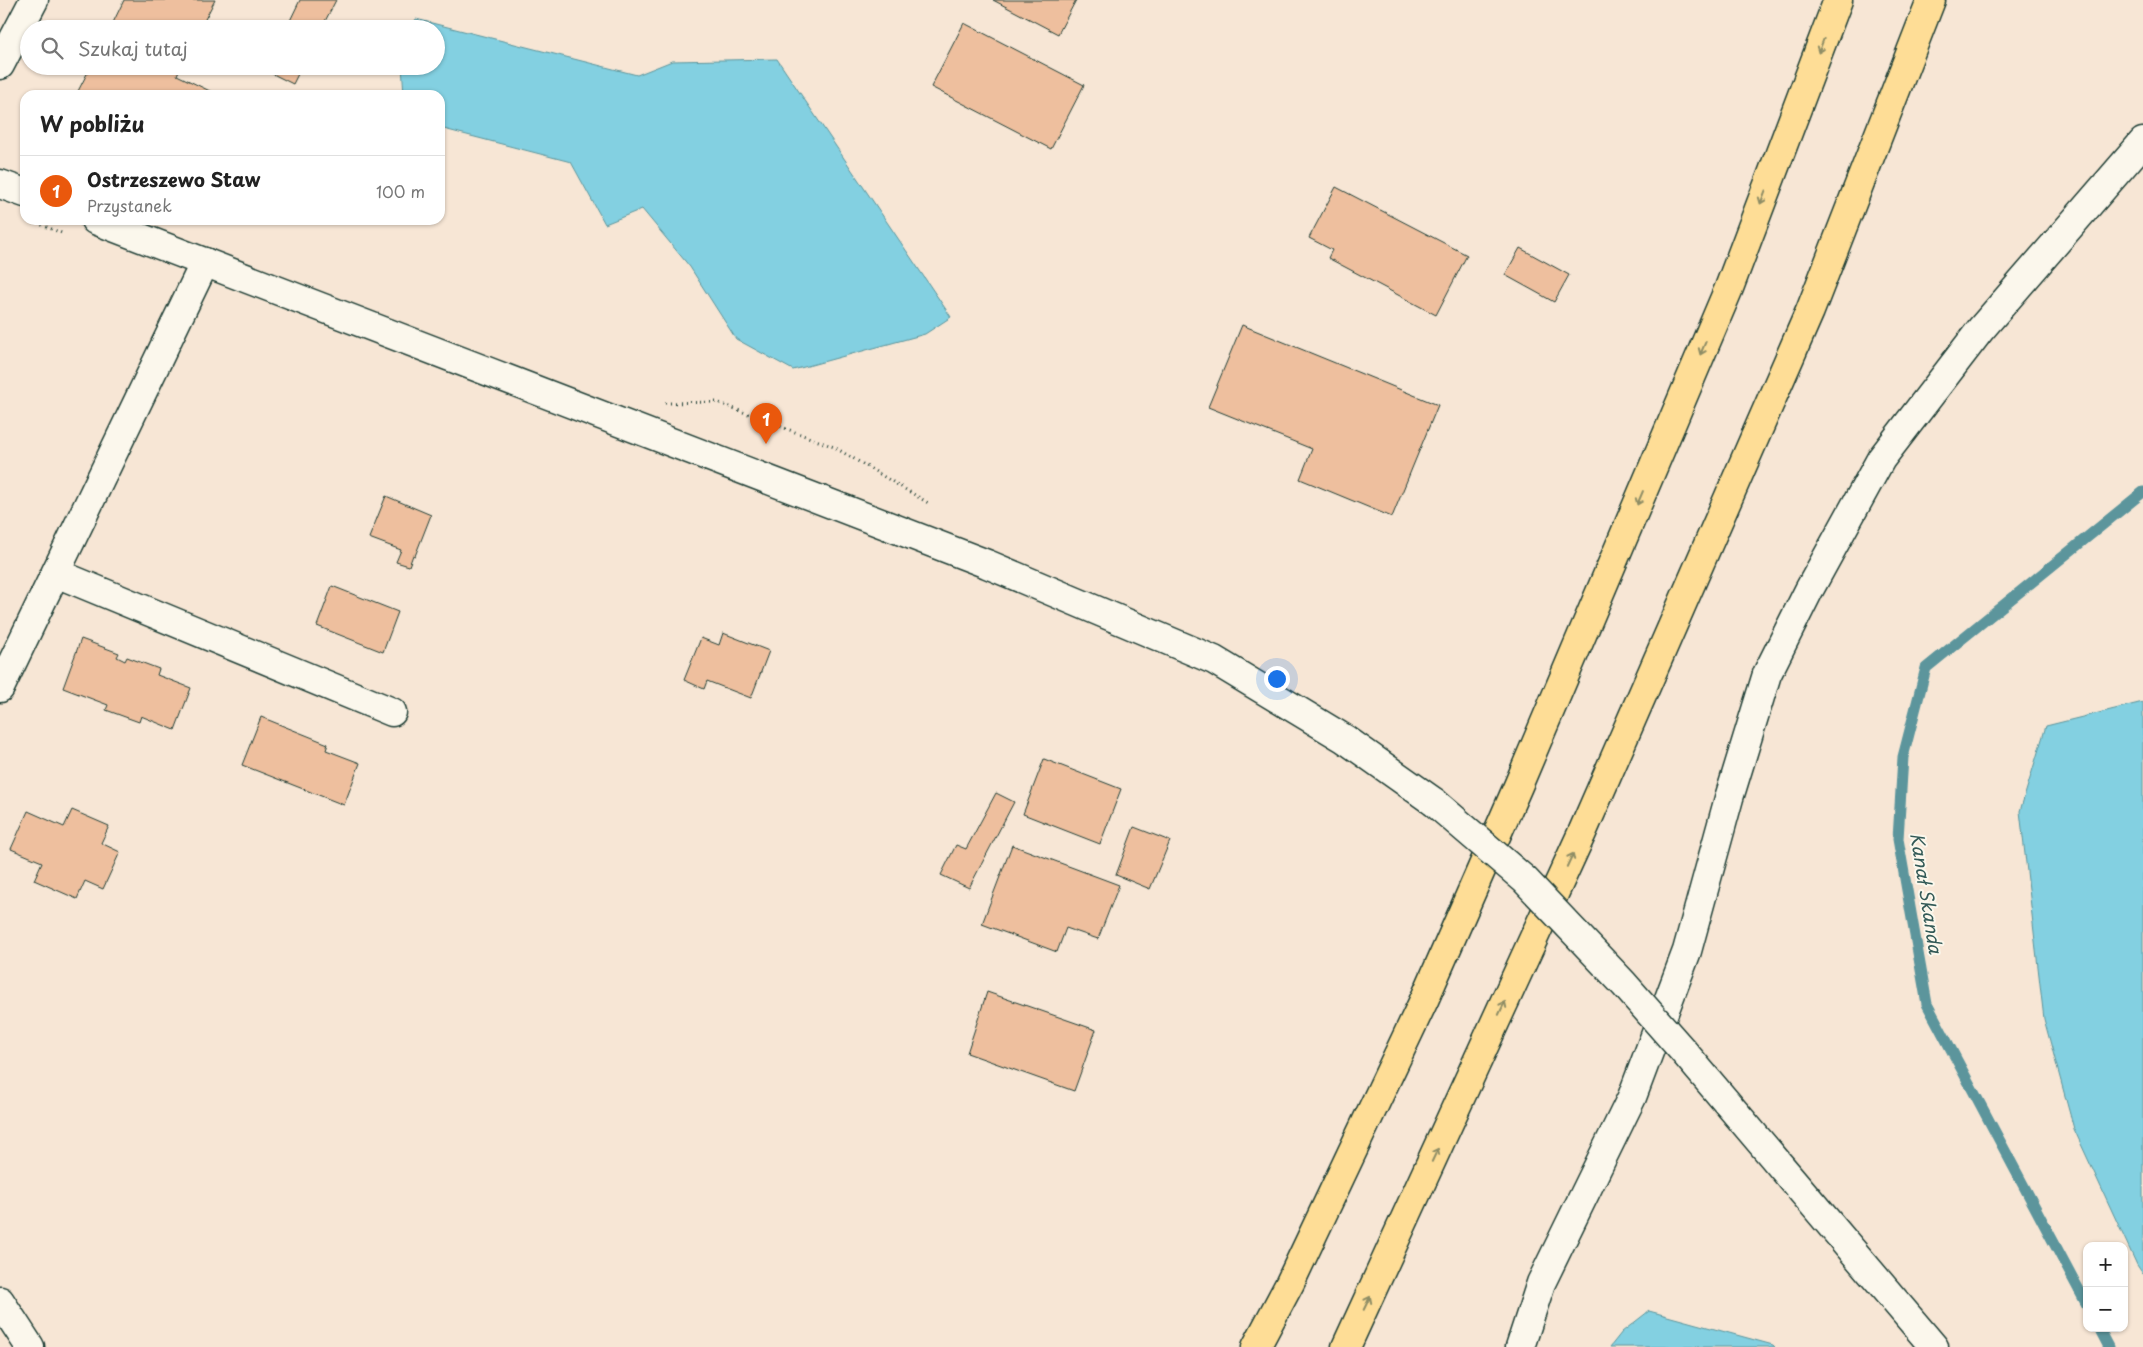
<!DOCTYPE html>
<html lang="pl">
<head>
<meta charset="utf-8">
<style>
  body { margin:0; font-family:"Playpen Sans",sans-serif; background:#f2f2f2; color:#222 }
  .controls { position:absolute; right:15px; bottom:15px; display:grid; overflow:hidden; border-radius:10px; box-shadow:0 1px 4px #0004 }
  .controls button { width:45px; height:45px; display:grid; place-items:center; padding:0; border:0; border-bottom:1px solid #e0e0e0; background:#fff; color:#222; font:25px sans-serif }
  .you { position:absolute; left:1276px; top:678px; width:18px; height:18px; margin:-12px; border:4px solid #fff; border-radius:50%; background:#1a73e8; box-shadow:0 0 0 8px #1a73e833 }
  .badge { display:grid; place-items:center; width:32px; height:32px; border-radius:50%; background:#ea580c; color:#fff; font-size:16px; font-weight:700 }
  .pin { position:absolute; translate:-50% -41px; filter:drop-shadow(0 1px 2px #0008) }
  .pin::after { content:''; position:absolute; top:26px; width:18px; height:15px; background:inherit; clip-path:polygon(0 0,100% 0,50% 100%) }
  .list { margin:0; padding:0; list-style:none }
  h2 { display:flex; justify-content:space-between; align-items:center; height:65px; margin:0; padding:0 20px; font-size:21px }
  h2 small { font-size:16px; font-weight:400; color:#767676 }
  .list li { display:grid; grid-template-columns:32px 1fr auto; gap:15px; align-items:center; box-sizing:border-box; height:70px; padding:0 20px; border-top:1px solid #e0e0e0 }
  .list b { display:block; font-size:19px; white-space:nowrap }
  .list p { margin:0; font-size:16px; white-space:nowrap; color:#767676 }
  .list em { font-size:16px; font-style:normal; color:#767676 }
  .icon { flex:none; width:28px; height:28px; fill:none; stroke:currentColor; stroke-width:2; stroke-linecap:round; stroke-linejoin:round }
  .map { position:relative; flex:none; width:2143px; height:1347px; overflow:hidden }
  .search { position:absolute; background:#fff; box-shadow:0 1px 4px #0004; left:20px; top:20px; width:425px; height:55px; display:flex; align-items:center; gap:12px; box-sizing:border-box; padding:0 18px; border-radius:28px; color:#767676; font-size:19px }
  .panel { position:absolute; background:#fff; box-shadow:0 1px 4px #0004; left:20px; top:90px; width:425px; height:135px; border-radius:15px }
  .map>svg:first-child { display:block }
  .water { fill:#83d0e1; stroke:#5b959c }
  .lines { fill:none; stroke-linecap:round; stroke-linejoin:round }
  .stream { stroke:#5b959c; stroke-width:11 }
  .building { fill:#eebf9e; stroke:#1f3d34 }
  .minor-casing { stroke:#1f3d34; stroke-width:31 }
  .highway-casing { stroke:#1f3d34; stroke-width:31 }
  .path { stroke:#1f3d34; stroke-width:3; stroke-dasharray:1 4; stroke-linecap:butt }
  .minor { stroke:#fbf7ec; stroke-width:28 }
  .highway { stroke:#fedd96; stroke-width:28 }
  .minor-bridge-casing { stroke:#1f3d34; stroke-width:31; stroke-linecap:butt }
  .minor-bridge { stroke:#fbf7ec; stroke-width:28 }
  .oneway { stroke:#8e8d65 }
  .labels { text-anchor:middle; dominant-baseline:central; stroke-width:4; stroke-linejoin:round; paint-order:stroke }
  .water-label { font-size:18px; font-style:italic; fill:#335a57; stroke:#fbf7ec }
</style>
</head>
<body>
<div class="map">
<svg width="2143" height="1347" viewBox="0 0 2143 1347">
  <rect width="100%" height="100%" fill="#f7e6d5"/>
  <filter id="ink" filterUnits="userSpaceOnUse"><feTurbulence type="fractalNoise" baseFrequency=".02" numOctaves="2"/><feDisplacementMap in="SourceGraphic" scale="10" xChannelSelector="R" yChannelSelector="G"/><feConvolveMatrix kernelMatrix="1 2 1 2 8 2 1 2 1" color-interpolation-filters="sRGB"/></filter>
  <g filter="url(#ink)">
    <g class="water">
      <polygon points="416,19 637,75 672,61 777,59 951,317 925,334 793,370 736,339 690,267 642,209 605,224 571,162 440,128 440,95 404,95 402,66 436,66 436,29 410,29"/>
      <polygon points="2143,702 2143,1274 2137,1265 2074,1129 2044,1019 2020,811 2046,726"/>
      <polygon points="1649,1311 1773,1345 1775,1347 1610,1347 1622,1332"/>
    </g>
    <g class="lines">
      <g class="stream">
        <polyline points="2087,1305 1927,1004 1898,839 1903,757 1926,668 2143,492"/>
        <polyline points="2099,1328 2109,1347"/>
      </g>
    </g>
    <g class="building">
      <polygon points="124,0 215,0 200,29 110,29"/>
      <polygon points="300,0 336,0 321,29 286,29"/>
      <polygon points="993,0 1076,0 1058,34"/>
      <polygon points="964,23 1084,85 1051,149 931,87"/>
      <polygon points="91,66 181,66 177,75 218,95 76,95"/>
      <polygon points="267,66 302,66 293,84 265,70"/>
      <polygon points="1336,187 1467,255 1436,315 1328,258 1332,250 1309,238"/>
      <polygon points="1520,248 1569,275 1554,302 1505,275"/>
      <polygon points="1242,325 1438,405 1392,517 1300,479 1312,449 1208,407"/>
      <polygon points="386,496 431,515 415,556 413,555 409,566 396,562 401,550 369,538"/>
      <polygon points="332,586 398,612 383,652 317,626"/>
      <polygon points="723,633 769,651 751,698 707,681 704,689 684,680 701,638 719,645"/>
      <polygon points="81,639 119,653 117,657 125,661 127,657 159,669 157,675 191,688 175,730 141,716 139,722 106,710 108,705 63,688"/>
      <polygon points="261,717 328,744 326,750 360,763 344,805 242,765"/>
      <polygon points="1044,759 1121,789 1100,844 1023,814"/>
      <polygon points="996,793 1014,802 969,888 941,875 956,845 966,849"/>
      <polygon points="72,810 109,826 101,843 120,852 103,889 85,881 77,899 34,880 42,862 11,849 28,811 64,827"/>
      <polygon points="1134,827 1170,841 1150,889 1116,875"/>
      <polygon points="1012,845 1119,885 1098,939 1066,928 1057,952 982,924"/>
      <polygon points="987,992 1096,1030 1074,1091 967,1053"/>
    </g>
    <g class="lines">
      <defs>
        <g id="minor">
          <polyline points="0,65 34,0"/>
          <polyline points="0,184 25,193"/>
          <polyline points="95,220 987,564 1214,660 1345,739 1434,802"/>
          <polyline points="56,573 392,712"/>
          <polyline points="0,688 205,262"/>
          <polyline points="1684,1052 1934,1347"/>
          <polyline points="0,1301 30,1347"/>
          <polyline points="1520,1347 1541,1283 1632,1097 1687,951 1729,798 1767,674 1809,590 1881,459 1981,329 2143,142"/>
        </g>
        <g id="highway">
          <polyline points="1256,1347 1290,1283 1425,998 1518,786 1729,288 1838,0"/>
          <polyline points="1346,1347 1582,833 1810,311 1931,0"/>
        </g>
      </defs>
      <use href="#minor" class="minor-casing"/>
      <use href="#highway" class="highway-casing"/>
      <g class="path">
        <polyline points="37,223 64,234"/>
        <polyline points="665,403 717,402 834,447 930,504"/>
      </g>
      <use href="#minor" class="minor"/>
      <use href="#highway" class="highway"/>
      <defs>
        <polyline id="minor-bridge" points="1434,802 1525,880 1624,984 1684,1052"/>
      </defs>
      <use href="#minor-bridge" class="minor-bridge-casing"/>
      <use href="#minor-bridge" class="minor-bridge"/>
    </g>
    <defs><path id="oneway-shaft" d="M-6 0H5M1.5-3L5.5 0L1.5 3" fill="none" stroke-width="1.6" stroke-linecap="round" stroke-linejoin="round" transform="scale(1.25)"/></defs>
    <g class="oneway">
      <use href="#oneway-shaft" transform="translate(1821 46) rotate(111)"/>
      <use href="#oneway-shaft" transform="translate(1763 197) rotate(111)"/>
      <use href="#oneway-shaft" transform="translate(1703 348) rotate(113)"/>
      <use href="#oneway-shaft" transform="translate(1640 498) rotate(113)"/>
      <use href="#oneway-shaft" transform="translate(1570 860) rotate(-65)"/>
      <use href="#oneway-shaft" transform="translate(1502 1008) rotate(-65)"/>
      <use href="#oneway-shaft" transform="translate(1435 1155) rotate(-65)"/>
      <use href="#oneway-shaft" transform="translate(1367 1303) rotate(-64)"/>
    </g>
  </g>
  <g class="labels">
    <g class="water-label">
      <text transform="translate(1927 893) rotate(81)">Kanał Skanda</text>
    </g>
  </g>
</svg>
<div class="controls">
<button>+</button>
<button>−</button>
</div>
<div class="you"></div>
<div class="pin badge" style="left:766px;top:444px">1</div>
<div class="search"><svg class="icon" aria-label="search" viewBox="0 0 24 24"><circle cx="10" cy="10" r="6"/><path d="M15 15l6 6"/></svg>Szukaj tutaj</div>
<section class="panel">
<h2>W pobliżu<small></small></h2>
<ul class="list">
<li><span class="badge">1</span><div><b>Ostrzeszewo Staw</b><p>Przystanek</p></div><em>100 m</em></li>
</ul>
</section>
</div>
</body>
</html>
